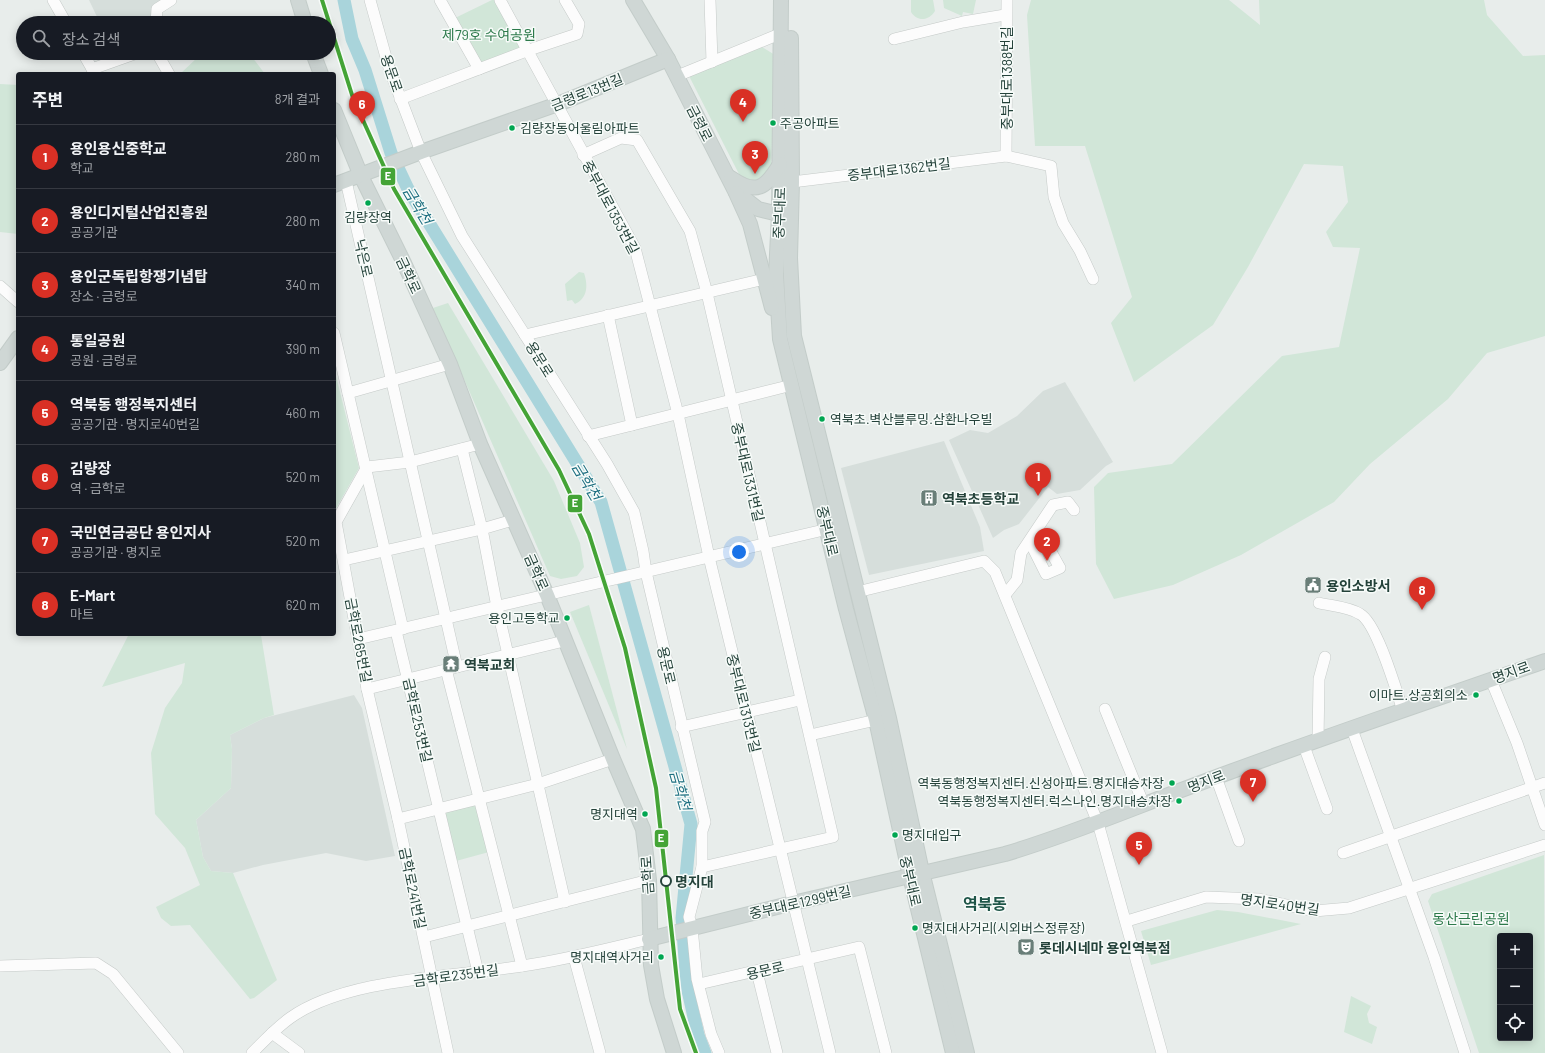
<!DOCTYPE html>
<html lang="ko">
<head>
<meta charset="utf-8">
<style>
  body { margin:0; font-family:Barlow,"Noto Sans KR",sans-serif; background:#242831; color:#f1f3f6 }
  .controls { position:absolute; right:12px; bottom:12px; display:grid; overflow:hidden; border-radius:4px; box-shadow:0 2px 10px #0003 }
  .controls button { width:36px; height:36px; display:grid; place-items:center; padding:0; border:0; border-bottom:1px solid #363941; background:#171b24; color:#f1f3f6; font:20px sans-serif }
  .you { position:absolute; left:739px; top:552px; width:14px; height:14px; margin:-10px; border:3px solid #fff; border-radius:50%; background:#1a73e8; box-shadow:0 0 0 6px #1a73e833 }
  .badge { display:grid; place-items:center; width:26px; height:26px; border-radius:50%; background:#d93025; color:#fff; font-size:13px; font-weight:700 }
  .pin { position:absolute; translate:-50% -33px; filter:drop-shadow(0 1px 2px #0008) }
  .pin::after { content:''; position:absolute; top:21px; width:14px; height:12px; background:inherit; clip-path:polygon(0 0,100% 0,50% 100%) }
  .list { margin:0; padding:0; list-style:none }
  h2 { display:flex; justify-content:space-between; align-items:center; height:52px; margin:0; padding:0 16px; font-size:17px }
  h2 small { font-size:13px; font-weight:400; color:#9ea1a6 }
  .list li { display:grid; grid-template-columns:26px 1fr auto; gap:12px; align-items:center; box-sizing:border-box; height:64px; padding:0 16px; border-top:1px solid #363941 }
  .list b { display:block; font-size:15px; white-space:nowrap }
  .list p { margin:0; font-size:13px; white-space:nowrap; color:#9ea1a6 }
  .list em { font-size:13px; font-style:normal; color:#9ea1a6 }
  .icon { flex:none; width:22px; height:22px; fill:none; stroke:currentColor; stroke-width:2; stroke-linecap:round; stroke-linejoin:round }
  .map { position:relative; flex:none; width:1545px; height:1053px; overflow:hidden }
  .search { position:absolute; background:#171b24; box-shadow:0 2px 10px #0003; left:16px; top:16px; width:320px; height:44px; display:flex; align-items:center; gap:10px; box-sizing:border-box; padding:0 14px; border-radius:22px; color:#9ea1a6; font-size:15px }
  .panel { position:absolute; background:#171b24; box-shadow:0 2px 10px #0003; left:16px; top:72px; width:320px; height:564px; border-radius:4px }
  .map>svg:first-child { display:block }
  .built { fill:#d6dedb }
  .green { fill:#d1e6d8; fill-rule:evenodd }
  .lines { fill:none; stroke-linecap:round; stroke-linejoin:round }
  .river { stroke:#a9d4db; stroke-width:13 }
  .minor-casing { stroke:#c5cac8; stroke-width:12 }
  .major-casing { stroke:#c3ccc9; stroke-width:16 }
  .minor { stroke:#fcfcfc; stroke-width:11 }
  .major { stroke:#cfd7d5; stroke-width:14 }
  .rail-1-casing { stroke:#f7fbf9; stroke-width:7 }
  .rail-1 { stroke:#44a436; stroke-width:4 }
  .bus-dot { fill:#00a651; stroke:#f7fbf9; stroke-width:1.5 }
  .stop-dot { fill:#f7fbf9; stroke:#24423a; stroke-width:2 }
  .labels { text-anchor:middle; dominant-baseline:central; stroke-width:3; stroke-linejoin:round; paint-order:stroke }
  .bus-label { font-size:13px; fill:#24423a; stroke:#f7fbf9; text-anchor:end }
  .park-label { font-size:14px; fill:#2d7a4b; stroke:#f7fbf9 }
  .street-label { font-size:14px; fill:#24423a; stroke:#f7fbf9 }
  .poi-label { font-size:14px; font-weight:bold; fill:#24423a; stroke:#f7fbf9; text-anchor:start }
  .stop-label { font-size:14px; font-weight:bold; fill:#24423a; stroke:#f7fbf9; text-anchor:start }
  .water-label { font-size:15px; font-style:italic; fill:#1c6f80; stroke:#f7fbf9 }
  .quarter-label { font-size:16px; font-weight:bold; fill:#1f5548; stroke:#f7fbf9 }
  .line-badge { stroke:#f7fbf9; stroke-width:1.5 }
  .badge-label { font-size:11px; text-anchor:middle; font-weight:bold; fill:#fff }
</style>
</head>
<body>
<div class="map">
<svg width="1545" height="1053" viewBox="0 0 1545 1053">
  <rect width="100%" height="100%" fill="#e8edeb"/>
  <g class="built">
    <polygon points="89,0 165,0 153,23 100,23"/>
    <polygon points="1065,382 1113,462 1106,466 1080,490 1057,494 1048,487 1019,524 1004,530 993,538 949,440 970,430 988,433 1017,416 1043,391"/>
    <polygon points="944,441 980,527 984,551 869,575 841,468"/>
    <polygon points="354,695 362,708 395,856 366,861 326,853 263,865 233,873 211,871 203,857 196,820 231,788 232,749 230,735 264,718"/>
  </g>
  <g class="green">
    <polygon points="492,0 495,0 523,48 480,63 455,18"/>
    <path d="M911,0H933L935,11C929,21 917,22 911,12Z"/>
    <polygon points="943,0 976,0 973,14 963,12 962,16 944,8"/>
    <polygon points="1031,0 1229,0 1260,25 1259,0 1484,0 1487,15 1523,56 1545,55 1545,336 1487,353 1448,399 1370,464 1334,502 1241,555 1173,585 1114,599 1096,564 1094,487 1108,473 1172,464 1282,356 1339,347 1360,248 1333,247 1326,232 1348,202 1343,166 1304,164 1248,267 1213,325 1134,382 1111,323 1132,297 1085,146 1035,146 1027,15"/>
    <polygon points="757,44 775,55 771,172 765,181 743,182 687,72"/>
    <polygon points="199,53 249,53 265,74 180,74 199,56"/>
    <polygon points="0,84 18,85 18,234 0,232"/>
    <path d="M579,272L584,273C588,285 588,298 575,304L572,300L567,301L565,284Z"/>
    <polygon points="448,303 554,481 580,543 584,567 577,576 561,579 550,576 433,308"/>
    <polygon points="334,368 359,468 334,512"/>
    <polygon points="589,605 627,749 570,612"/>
    <polygon points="129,634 263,634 261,635 274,715 264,718 230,735 232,749 231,788 196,820 203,857 211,871 233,873 277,980 254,998 250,999 190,925 171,926 161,918 156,907 200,885 185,848 155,814 151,753 165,708 182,683 185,663 102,687"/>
    <polygon points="476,802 489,852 456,861 443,811"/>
    <path d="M1544,855L1545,1053H1479L1428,901L1432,894ZM1500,936H1530V1038H1500Z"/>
    <polygon points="1217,910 1238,912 1301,924 1151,965 1141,931"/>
    <polygon points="1351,996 1371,1006 1367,1014 1369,1023 1377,1027 1372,1044 1344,1032"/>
  </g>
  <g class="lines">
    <polyline class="river" points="344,0 352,39 365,70 391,153 408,189 601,502 691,824 682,918 687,986 698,1035 705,1053"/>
    <defs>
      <g id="minor">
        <polyline points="53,0 66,23"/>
        <polyline points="370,0 389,68 421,152 462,236 607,464 634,512 643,551 646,572 705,822 702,831 702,867 689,917 692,928 697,979 711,1034 719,1053"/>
        <polyline points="440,0 479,69"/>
        <polyline points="500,0 635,248 678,414 709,557 830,1053"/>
        <polyline points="710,0 712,62"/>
        <polyline points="156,23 157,9 171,0"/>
        <polyline points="894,39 963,22 1005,15"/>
        <polyline points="83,53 95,74"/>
        <polyline points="157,53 169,74"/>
        <polyline points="92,69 137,53"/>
        <polyline points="677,76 782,33"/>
        <polyline points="400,99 529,50 577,34 579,24 565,0"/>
        <polyline points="583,155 621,138 637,140 690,231 707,293 833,837 702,867"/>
        <polyline points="1006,156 1007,0"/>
        <polyline points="346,181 457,667"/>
        <polyline points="792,182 1006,156 1051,166 1054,197 1063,223 1080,251 1093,279"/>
        <polyline points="0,286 18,302"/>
        <polyline points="608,315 632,425"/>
        <polyline points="334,333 403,629"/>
        <polyline points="525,335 764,279"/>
        <polyline points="348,393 450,364"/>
        <polyline points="588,436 792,385"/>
        <polyline points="462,449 482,529 497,607 565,902"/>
        <polyline points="367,467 336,522 367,689 398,819 448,1053"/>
        <polyline points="367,467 410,462 480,444"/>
        <polyline points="1030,542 1046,574 1060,568 1045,541"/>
        <polyline points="344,560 482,529 513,520"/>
        <polyline points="857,592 984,561 995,572 1098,823 1162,1053"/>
        <polyline points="1005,595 1017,580 1021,553 1053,505 1068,502 1074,510"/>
        <path d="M1319,603C1332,606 1349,607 1360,614C1377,623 1396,690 1403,711"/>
        <polyline points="396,631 478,972"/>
        <polyline points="358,639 828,529"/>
        <polyline points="446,669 522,966"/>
        <polyline points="1491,680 1517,743 1545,825"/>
        <polyline points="367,689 564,641"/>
        <polyline points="1105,709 1144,805"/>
        <polyline points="681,727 800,700"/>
        <polyline points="1352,729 1434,957 1465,1053"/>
        <polyline points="810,735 876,720"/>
        <polyline points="1318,741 1319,679 1325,657"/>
        <polyline points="1304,746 1327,809"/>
        <polyline points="1216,777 1239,841"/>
        <polyline points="398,819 538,784 613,759"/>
        <polyline points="1343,853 1545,783"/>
        <polyline points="1127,921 1206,897 1259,899 1314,911 1349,908 1545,845"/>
        <polyline points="424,937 649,880"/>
        <polyline points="574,957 600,1053"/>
        <polyline points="0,966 96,963 113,974 178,1053"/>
        <polyline points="757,972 777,1053"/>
        <polyline points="699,984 859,947 886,1053"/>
        <polyline points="272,1033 299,1053"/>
        <path d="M252,1053C264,1041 276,1028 290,1018C346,978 454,977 522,966C565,960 607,949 649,939"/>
      </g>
      <g id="major">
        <polyline points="298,0 305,23"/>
        <polyline points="633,0 668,59 735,191 758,209 787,216"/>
        <polyline points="781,0 779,215 776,274 780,339 846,609 876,720 910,876 953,1053"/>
        <polyline points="791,38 792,182 790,258 794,336 889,718 922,872 967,1053"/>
        <polyline points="313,53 321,74"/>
        <polyline points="334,110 361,176 404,263 450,364 480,444 547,595 613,759 643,829 649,880 651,965 657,999 674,1053"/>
        <path d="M731,178C756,195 765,189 780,164"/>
        <polyline points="334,185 421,152 558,104 668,59"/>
        <polyline points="736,193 750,224 772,308"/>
        <polyline points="0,363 18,338"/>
        <path d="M649,939L793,903L1005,854C1073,834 1137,806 1203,782C1317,739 1431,701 1545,661"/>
      </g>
    </defs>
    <use href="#minor" class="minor-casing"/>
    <use href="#major" class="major-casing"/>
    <use href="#minor" class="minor"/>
    <use href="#major" class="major"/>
    <defs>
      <polyline id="rail-1" points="322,0 353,98 394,189 559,470 589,534 625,648 656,788 680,1009 696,1053"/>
    </defs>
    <use href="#rail-1" class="rail-1-casing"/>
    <use href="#rail-1" class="rail-1"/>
  </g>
  <defs>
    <symbol id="building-square" viewBox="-11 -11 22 22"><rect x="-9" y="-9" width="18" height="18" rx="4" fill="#697e78" stroke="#f7fbf9"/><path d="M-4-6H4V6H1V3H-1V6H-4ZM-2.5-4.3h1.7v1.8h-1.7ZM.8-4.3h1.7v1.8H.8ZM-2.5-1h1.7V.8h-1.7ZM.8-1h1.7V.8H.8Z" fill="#fff"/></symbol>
    <symbol id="civic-square" viewBox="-11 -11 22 22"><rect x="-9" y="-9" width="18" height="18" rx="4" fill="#697e78" stroke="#f7fbf9"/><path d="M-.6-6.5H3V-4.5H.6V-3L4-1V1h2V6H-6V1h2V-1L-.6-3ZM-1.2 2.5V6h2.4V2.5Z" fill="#fff"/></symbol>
    <symbol id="temple-square" viewBox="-11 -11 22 22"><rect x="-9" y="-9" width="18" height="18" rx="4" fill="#697e78" stroke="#f7fbf9"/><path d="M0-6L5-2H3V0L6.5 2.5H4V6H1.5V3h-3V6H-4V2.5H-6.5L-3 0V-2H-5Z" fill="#fff"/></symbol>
    <symbol id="theatre-square" viewBox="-11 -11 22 22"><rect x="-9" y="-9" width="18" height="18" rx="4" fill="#697e78" stroke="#f7fbf9"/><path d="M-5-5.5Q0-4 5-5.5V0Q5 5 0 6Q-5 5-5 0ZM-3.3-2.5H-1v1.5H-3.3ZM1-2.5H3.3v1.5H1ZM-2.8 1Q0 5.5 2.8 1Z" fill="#fff"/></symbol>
  </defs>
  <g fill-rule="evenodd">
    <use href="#building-square" x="919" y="488" width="20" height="20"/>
    <use href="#civic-square" x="1303" y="575" width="20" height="20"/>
    <use href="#temple-square" x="441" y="654" width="20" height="20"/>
    <use href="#theatre-square" x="1016" y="937" width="20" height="20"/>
  </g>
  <g class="bus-dot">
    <circle cx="773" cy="123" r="3.5"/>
    <circle cx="512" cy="128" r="3.5"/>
    <circle cx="368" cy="203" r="3.5"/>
    <circle cx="822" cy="419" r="3.5"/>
    <circle cx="567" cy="618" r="3.5"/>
    <circle cx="1476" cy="695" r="3.5"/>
    <circle cx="1172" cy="783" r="3.5"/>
    <circle cx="1179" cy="801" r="3.5"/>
    <circle cx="645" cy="814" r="3.5"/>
    <circle cx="895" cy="835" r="3.5"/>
    <circle cx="915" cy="928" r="3.5"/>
    <circle cx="661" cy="957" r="3.5"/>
  </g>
  <circle class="stop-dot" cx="666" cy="881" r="5"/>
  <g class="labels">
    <g class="bus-label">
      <text x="780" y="123" text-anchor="start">주공아파트</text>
      <text x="520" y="128" text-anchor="start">김량장동어울림아파트</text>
      <text x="368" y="217" text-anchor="middle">김량장역</text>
      <text x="830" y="419" text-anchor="start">역북초.벽산블루밍.삼환나우빌</text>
      <text x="560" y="618">용인고등학교</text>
      <text x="1468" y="695">이마트.상공회의소</text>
      <text x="1164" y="783">역북동행정복지센터.신성아파트.명지대승차장</text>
      <text x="1172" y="801">역북동행정복지센터.럭스나인.명지대승차장</text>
      <text x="638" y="814">명지대역</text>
      <text x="902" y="835" text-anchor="start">명지대입구</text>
      <text x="922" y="928" text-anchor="start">명지대사거리(시외버스정류장)</text>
      <text x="654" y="957">명지대역사거리</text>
    </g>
    <g class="park-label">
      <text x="489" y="34">제79호 수여공원</text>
      <text x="1471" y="918">동산근린공원</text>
    </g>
    <g class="street-label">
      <text transform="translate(392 73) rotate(71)">용문로</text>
      <text transform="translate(1006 78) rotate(-90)">중부대로1388번길</text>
      <text transform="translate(587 92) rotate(-22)">금령로13번길</text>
      <text transform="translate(700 123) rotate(63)">금령로</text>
      <text transform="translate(899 169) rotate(-7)">중부대로1362번길</text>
      <text transform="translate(611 207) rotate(62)">중부대로1353번길</text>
      <text transform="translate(779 213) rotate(-88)">중부대로</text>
      <text transform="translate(364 258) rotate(77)">낙은로</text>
      <text transform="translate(409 275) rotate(65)">금학로</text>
      <text transform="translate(540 359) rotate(58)">용문로</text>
      <text transform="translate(748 472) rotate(77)">중부대로1331번길</text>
      <text transform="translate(828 531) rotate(77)">중부대로</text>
      <text transform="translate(537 572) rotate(66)">금학로</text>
      <text transform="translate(359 640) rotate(79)">금학로265번길</text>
      <text transform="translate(667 665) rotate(77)">용문로</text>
      <text transform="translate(1511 672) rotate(-20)">명지로</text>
      <text transform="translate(744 703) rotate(76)">중부대로1313번길</text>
      <text transform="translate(418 720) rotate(77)">금학로253번길</text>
      <text transform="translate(1206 781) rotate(-21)">명지로</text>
      <text transform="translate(647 875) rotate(-94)">금학로</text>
      <text transform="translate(911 881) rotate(77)">중부대로</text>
      <text transform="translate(413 888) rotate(78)">금학로241번길</text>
      <text transform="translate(800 902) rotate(-13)">중부대로1299번길</text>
      <text transform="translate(1280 904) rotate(8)">명지로40번길</text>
      <text transform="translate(765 970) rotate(-13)">용문로</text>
      <text transform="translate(456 975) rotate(-8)">금학로235번길</text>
    </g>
    <g class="poi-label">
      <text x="942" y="498">역북초등학교</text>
      <text x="1326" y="585">용인소방서</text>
      <text x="464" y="664">역북교회</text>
      <text x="1039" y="947">롯데시네마 용인역북점</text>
    </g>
    <g class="stop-label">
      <text x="675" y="881">명지대</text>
    </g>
    <g class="water-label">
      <text transform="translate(418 205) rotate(59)">금학천</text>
      <text transform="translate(587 481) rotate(59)">금학천</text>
      <text transform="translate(681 790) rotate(74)">금학천</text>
    </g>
    <g class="quarter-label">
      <text x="985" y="903">역북동</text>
    </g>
  </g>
  <g class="line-badge">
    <rect x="380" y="167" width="16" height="19" rx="4" fill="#44a436"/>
    <rect x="567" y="494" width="16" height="19" rx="4" fill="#44a436"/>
    <rect x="654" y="829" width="15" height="19" rx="4" fill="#44a436"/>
  </g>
  <g class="badge-label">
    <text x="388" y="180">E</text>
    <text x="575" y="507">E</text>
    <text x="661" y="842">E</text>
  </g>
</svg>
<div class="controls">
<button>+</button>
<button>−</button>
<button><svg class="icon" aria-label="locate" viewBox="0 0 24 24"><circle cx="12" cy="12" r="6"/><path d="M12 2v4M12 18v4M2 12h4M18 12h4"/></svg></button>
</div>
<div class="you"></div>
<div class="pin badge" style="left:1038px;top:496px">1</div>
<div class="pin badge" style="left:1047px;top:561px">2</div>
<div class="pin badge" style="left:755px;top:174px">3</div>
<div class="pin badge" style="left:743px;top:122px">4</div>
<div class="pin badge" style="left:1139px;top:865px">5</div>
<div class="pin badge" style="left:362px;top:124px">6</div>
<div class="pin badge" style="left:1253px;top:802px">7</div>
<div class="pin badge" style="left:1422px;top:610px">8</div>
<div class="search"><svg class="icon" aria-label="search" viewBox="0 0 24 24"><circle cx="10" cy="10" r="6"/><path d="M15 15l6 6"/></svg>장소 검색</div>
<section class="panel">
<h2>주변<small>8개 결과</small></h2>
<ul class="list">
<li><span class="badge">1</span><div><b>용인용신중학교</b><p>학교</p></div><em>280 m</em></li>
<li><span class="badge">2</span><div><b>용인디지털산업진흥원</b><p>공공기관</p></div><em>280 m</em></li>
<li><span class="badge">3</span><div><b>용인군독립항쟁기념탑</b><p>장소 · 금령로</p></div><em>340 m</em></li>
<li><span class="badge">4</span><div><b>통일공원</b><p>공원 · 금령로</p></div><em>390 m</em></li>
<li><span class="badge">5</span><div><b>역북동 행정복지센터</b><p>공공기관 · 명지로40번길</p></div><em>460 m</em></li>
<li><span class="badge">6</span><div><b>김량장</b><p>역 · 금학로</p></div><em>520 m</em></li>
<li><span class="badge">7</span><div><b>국민연금공단 용인지사</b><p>공공기관 · 명지로</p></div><em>520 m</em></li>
<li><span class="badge">8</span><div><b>E-Mart</b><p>마트</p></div><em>620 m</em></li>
</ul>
</section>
</div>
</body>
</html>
